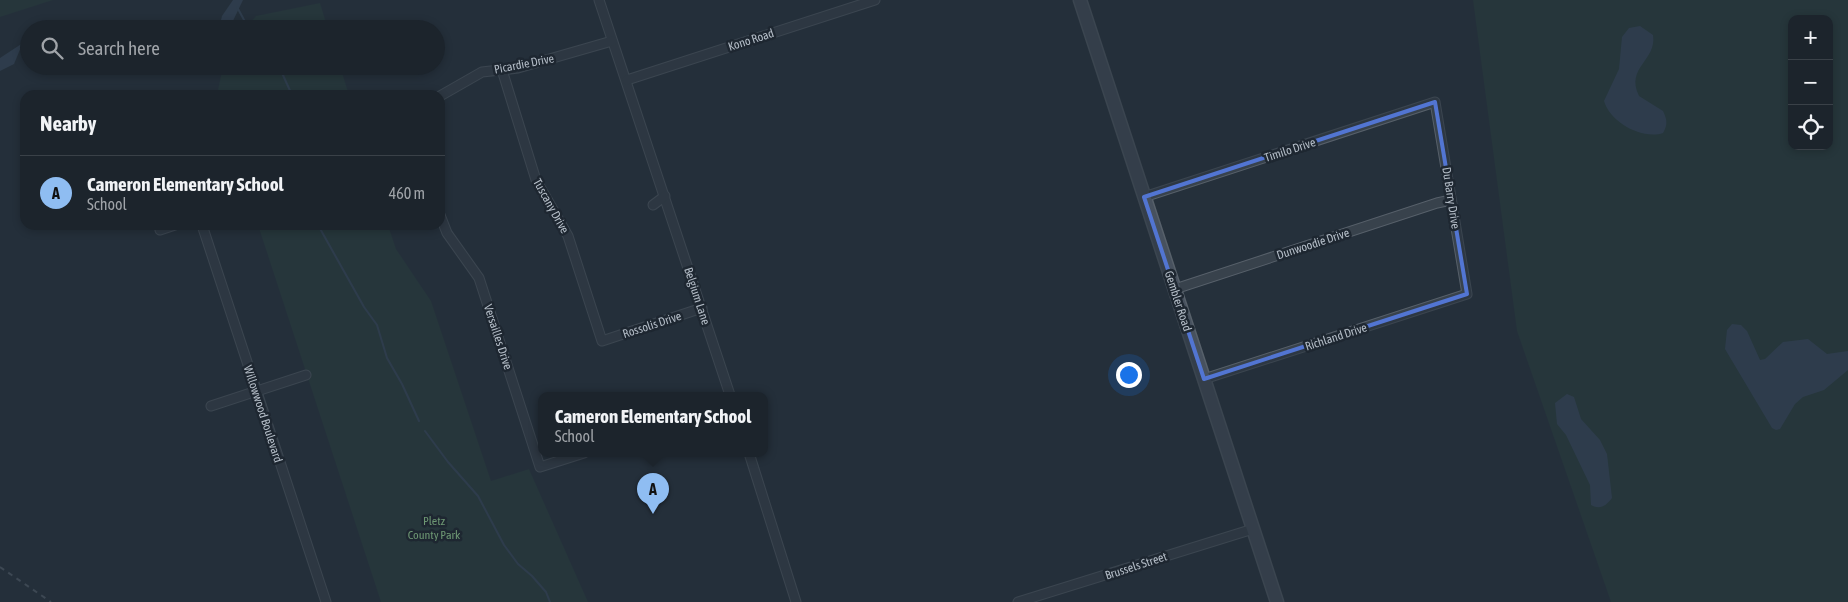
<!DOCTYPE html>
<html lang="en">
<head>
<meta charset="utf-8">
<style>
  body { margin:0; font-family:"Asap Condensed",sans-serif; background:#293038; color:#f1f3f6 }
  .controls { position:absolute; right:15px; top:15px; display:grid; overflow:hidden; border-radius:10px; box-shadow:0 2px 8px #0003 }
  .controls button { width:45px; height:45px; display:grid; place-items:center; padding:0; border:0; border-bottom:1px solid #3a4148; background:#1c242c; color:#f1f3f6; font:25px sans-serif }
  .you { position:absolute; left:1128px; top:374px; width:18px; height:18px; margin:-12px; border:4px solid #fff; border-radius:50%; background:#1a73e8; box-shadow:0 0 0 8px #1a73e833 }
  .badge { display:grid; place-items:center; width:32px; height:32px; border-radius:50%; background:#8fbdf2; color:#111; font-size:16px; font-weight:700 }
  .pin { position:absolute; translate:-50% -41px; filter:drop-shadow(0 1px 2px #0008) }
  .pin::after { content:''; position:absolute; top:26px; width:18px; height:15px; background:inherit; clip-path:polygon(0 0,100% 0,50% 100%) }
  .popup { position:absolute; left:538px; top:392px; width:230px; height:65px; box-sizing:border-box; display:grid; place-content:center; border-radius:10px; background:#1c242c; filter:drop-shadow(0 1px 4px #0005); font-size:16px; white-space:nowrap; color:#a0a4a9 }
  .popup b { font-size:19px; color:#f1f3f6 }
  .popup::after { content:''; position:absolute; left:50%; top:100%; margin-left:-10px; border:10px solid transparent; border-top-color:#1c242c }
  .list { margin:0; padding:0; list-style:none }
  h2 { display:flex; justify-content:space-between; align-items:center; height:65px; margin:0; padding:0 20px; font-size:21px }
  h2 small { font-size:16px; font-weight:400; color:#a0a4a9 }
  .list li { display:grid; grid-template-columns:32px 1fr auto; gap:15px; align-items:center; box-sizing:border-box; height:75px; padding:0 20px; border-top:1px solid #3a4148 }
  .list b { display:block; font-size:19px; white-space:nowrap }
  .list p { margin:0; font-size:16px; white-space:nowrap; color:#a0a4a9 }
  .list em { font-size:16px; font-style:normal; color:#a0a4a9 }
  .icon { flex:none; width:28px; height:28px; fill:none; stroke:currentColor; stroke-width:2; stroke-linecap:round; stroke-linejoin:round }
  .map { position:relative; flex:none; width:1848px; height:602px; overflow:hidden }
  .search { position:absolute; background:#1c242c; box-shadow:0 2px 8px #0003; left:20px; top:20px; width:425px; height:55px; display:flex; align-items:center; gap:12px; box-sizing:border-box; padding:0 18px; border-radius:28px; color:#a0a4a9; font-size:19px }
  .panel { position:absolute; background:#1c242c; box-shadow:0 2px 8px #0003; left:20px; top:90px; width:425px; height:140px; border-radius:15px }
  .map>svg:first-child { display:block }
  .green { fill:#283e3d; fill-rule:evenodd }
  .water { fill:#3a4d62 }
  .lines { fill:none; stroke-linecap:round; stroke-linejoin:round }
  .stream { stroke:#3a4d62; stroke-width:2 }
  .street-casing { stroke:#57606a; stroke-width:11 }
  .secondary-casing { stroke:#57606a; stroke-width:15 }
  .street { stroke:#38424c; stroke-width:9 }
  .secondary { stroke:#47515e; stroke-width:12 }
  .rail { stroke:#5b6672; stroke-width:2; stroke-dasharray:5 5; stroke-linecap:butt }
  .marked { fill:none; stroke:#5275d2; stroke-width:4; stroke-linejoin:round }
  .labels { text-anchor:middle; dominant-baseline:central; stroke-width:5; stroke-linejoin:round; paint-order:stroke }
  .street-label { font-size:12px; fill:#b4bdc7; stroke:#1e2731 }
  .park-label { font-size:12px; fill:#6d9773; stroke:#1e2731 }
</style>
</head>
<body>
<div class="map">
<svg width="1848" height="602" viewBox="0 0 1848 602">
  <rect width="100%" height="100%" fill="#25303b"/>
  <g class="green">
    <polygon points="0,0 53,0 0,17"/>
    <path d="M1473,0H1848V602H1611L1517,331ZM1792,19H1829V146H1792Z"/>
    <polygon points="320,3 328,29 245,29 256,16"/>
    <polygon points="223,66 340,66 349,95 217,95"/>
    <polygon points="258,225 388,225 396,249 431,301 491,481 529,469 588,602 381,602"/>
  </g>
  <g class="water">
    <polygon points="233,0 243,0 229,29 219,29 222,16"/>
    <path d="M1640,26L1653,35C1657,61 1625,67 1639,96L1663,111C1667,119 1668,125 1663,133C1642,140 1610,122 1604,101L1619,69L1622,37L1629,28Z"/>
    <polygon points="29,39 29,45 21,47 14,64 0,71 0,58"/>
    <path d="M130,66H216C189,81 162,74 134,69Z"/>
    <polygon points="1732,324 1741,325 1747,331 1760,360 1765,359 1783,342 1808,339 1827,354 1848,351 1848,370 1824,390 1803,397 1795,404 1780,429 1776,430 1772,428 1725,349 1727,330"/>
    <path d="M1567,394L1574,397L1581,419L1600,440L1607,454L1612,498C1606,506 1600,510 1591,505L1590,485L1566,435L1557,424L1555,403Z"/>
  </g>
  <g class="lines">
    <g class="stream">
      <polyline points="237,7 249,29"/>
      <polyline points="276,66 282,73 292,95"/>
      <polyline points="318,225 364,307 377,325 387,358 402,384 419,421"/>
      <polyline points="425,431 448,462 478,496 504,545 518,564 532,576 546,592 550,602"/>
    </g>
    <defs>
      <g id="street">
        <polyline points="599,0 730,395"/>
        <polyline points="502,70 536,180 568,236 602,341 702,308"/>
        <polyline points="627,80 875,0"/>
        <polyline points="440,96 482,72 518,68 612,41"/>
        <polyline points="1144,197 1435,102 1467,294 1204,379"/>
        <polyline points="653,205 665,196"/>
        <polyline points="440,215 447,233 479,278 540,467 584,453"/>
        <polyline points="202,225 326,602"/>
        <polyline points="160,230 175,225"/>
        <polyline points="1175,289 1437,203 1451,200"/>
        <polyline points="211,406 306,375"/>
        <polyline points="749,453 796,602"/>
        <polyline points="1018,602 1253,529"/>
      </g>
      <polyline id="secondary" points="1080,0 1277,602"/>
    </defs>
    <use href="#street" class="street-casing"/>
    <use href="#secondary" class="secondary-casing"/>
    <use href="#street" class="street"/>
    <use href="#secondary" class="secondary"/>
    <polyline class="rail" points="0,567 51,602"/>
  </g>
  <path d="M0 0H1848V602H0ZM1435,102L1467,294L1204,379L1144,197Z" fill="#25303b" fill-opacity=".55" fill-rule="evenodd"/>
  <path class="marked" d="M1435,102L1467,294L1204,379L1144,197Z"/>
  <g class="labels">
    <g class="street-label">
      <text transform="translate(751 40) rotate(-18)">Kono Road</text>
      <text transform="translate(524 64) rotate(-11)">Picardie Drive</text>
      <text transform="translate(1290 150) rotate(-18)">Timilo Drive</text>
      <text transform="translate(1451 198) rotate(81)">Du Barry Drive</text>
      <text transform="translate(551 206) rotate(61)">Tuscany Drive</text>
      <text transform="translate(1313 244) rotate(-18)">Dunwoodie Drive</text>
      <text transform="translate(697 296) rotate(72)">Belgium Lane</text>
      <text transform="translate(1178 301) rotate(72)">Gembler Road</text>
      <text transform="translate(652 325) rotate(-18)">Rossolis Drive</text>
      <text transform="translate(498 337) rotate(72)">Versailles Drive</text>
      <text transform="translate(1336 337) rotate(-18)">Richland Drive</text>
      <text transform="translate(263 414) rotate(72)">Willowwood Boulevard</text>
      <text transform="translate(1136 566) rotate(-18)">Brussels Street</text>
    </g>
    <g class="park-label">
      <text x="434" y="521">Pletz<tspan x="434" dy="14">County Park</tspan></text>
    </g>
  </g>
</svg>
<div class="controls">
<button>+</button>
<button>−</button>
<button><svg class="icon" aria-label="locate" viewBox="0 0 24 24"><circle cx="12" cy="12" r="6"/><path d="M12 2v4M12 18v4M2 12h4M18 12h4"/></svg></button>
</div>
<div class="you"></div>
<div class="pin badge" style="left:653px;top:514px">A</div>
<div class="popup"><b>Cameron Elementary School</b>School</div>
<div class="search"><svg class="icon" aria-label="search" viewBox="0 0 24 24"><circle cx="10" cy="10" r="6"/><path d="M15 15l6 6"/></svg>Search here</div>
<section class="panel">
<h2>Nearby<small></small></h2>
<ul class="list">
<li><span class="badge">A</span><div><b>Cameron Elementary School</b><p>School</p></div><em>460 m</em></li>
</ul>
</section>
</div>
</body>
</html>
